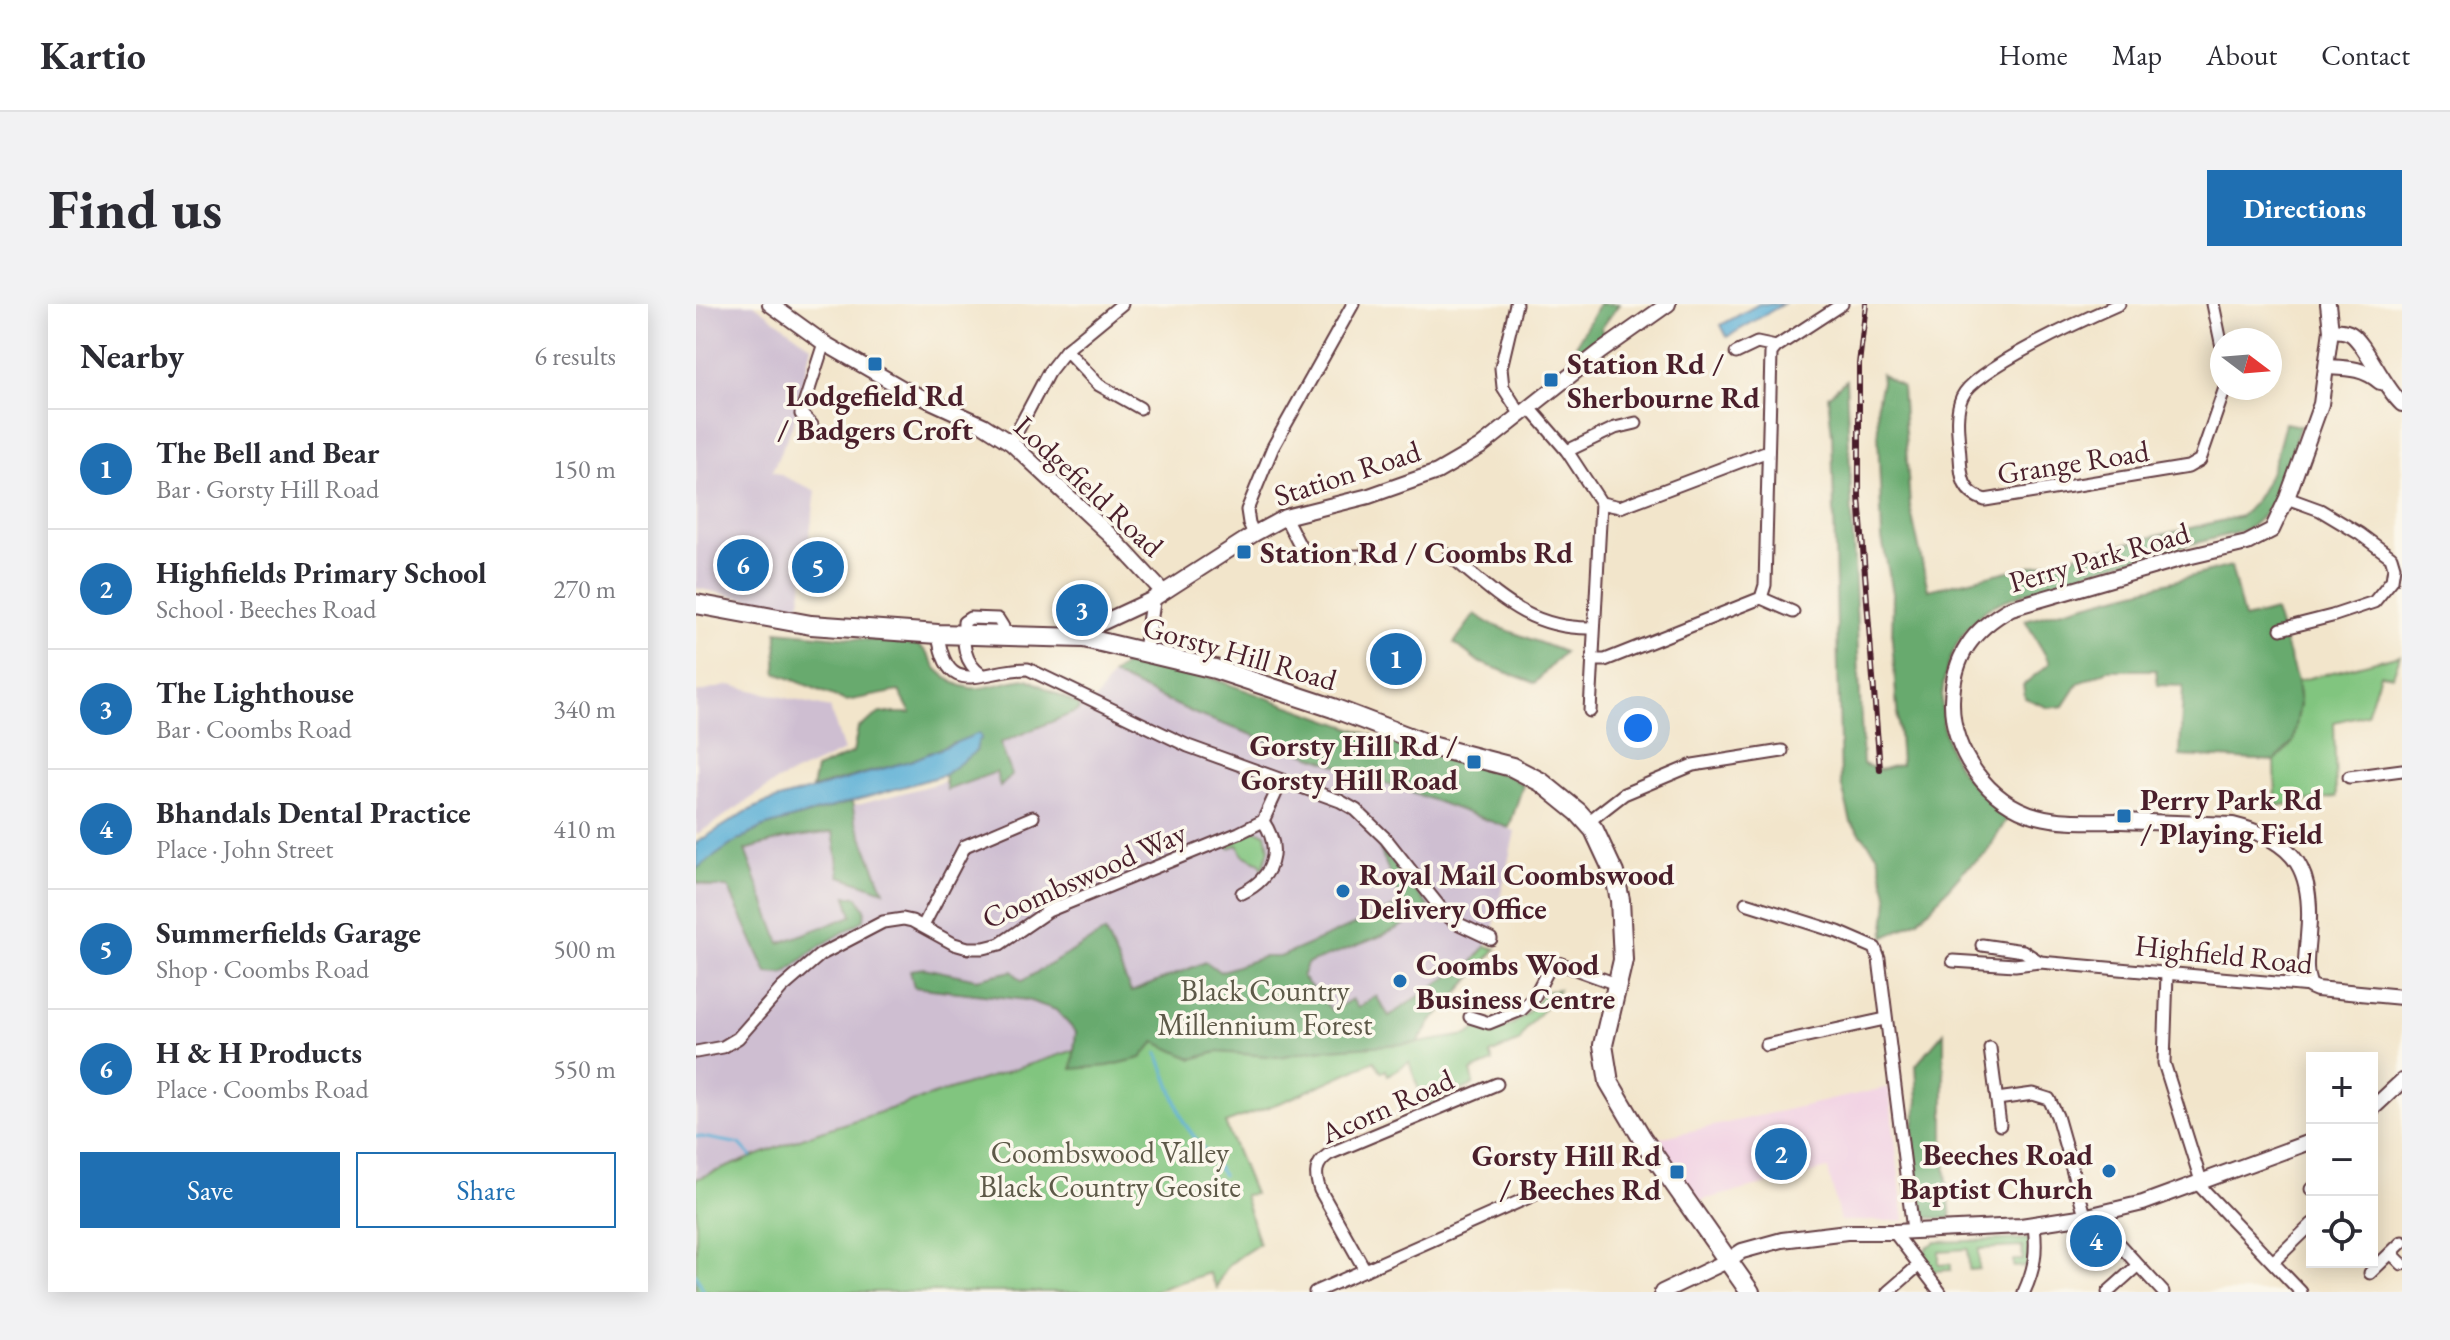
<!DOCTYPE html>
<html lang="en">
<head>
<meta charset="utf-8">
<style>
  body { margin:0; font-family:"EB Garamond",serif; background:#f2f2f3; color:#2b2b33 }
  .controls { position:absolute; right:24px; bottom:24px; display:grid; overflow:hidden; border-radius:0px; box-shadow:0 4px 20px #0003 }
  .controls button { width:72px; height:72px; display:grid; place-items:center; padding:0; border:0; border-bottom:2px solid #e1e1e2; background:#fff; color:#2b2b33; font:40px sans-serif }
  .compass { position:absolute; left:1514px; top:24px; width:72px; height:72px; border-radius:50%; background:#fff; box-shadow:0 4px 20px #0003; rotate:106deg }
  .you { position:absolute; left:942px; top:424px; width:28px; height:28px; margin:-20px; border:6px solid #fff; border-radius:50%; background:#1a73e8; box-shadow:0 0 0 12px #1a73e833 }
  .badge { display:grid; place-items:center; width:52px; height:52px; border-radius:50%; background:#1f6fb2; color:#fff; font-size:26px; font-weight:700 }
  .pin { position:absolute; translate:-50% -50%; border:4px solid #fff; box-shadow:0 2px 8px #0006 }
  .list { margin:0; padding:0; list-style:none }
  h2 { display:flex; justify-content:space-between; align-items:center; height:104px; margin:0; padding:0 32px; font-size:34px }
  h2 small { font-size:26px; font-weight:400; color:#7c7c81 }
  .list li { display:grid; grid-template-columns:52px 1fr auto; gap:24px; align-items:center; box-sizing:border-box; height:120px; padding:0 32px; border-top:2px solid #e1e1e2 }
  .list b { display:block; font-size:30px; white-space:nowrap }
  .list p { margin:0; font-size:26px; white-space:nowrap; color:#7c7c81 }
  .list em { font-size:26px; font-style:normal; color:#7c7c81 }
  .actions { display:flex; gap:16px; padding:24px 32px }
  .actions a { flex:1; padding:18px 0; border:2px solid #1f6fb2; border-radius:0px; text-align:center; font-size:28px; color:#1f6fb2 }
  .actions .main { background:#1f6fb2; color:#fff }
  .icon { flex:none; width:44px; height:44px; fill:none; stroke:currentColor; stroke-width:2; stroke-linecap:round; stroke-linejoin:round }
  .map { position:relative; flex:none; width:1706px; height:988px; overflow:hidden; border-radius:0px }
  header { display:flex; align-items:center; gap:48px; box-sizing:border-box; height:112px; padding:0 40px; background:#fff; border-bottom:2px solid #e1e1e2 }
  header strong { font-size:38px }
  nav { display:flex; gap:44px; margin-inline-start:auto; font-size:28px }
  .intro { display:flex; align-items:center; justify-content:space-between; box-sizing:border-box; height:192px; padding:0 48px }
  h1 { margin:0; font-size:56px }
  .button { padding:20px 36px; border-radius:0px; background:#1f6fb2; color:#fff; font-size:28px; font-weight:700 }
  main { display:flex; gap:48px; padding:0 48px }
  aside { flex:1; background:#fff; border-radius:0px; box-shadow:0 4px 20px #0003 }
  .map>svg:first-child { display:block }
  .built { fill:#f1d0e3 }
  .industrial { fill:#cebed1 }
  .green { fill:#81c57f; stroke:#667255; stroke-width:2 }
  .forest { fill:#68aa6e; stroke:#59644c; stroke-width:2 }
  .water { fill:#58aed5; stroke:#516680; stroke-width:2 }
  .lines { fill:none; stroke-linecap:round; stroke-linejoin:round }
  .stream { stroke:#58aed5; stroke-width:3 }
  .minor-casing { stroke:#633d43; stroke-width:15 }
  .tertiary-casing { stroke:#633d43; stroke-width:18 }
  .primary-casing { stroke:#633d43; stroke-width:22 }
  .minor { stroke:#fff; stroke-width:11 }
  .tertiary { stroke:#fff; stroke-width:14 }
  .primary { stroke:#fff; stroke-width:18 }
  .rail-casing { stroke:#4a1f2b; stroke-width:6 }
  .rail { stroke:#fbf7ec; stroke-width:3; stroke-dasharray:9; stroke-linecap:butt }
  .poi-dot { fill:#1f6fb2; stroke:#fbf7ec; stroke-width:3 }
  .labels { text-anchor:middle; dominant-baseline:central; stroke-width:7; stroke-linejoin:round; paint-order:stroke }
  .poi-label { font-size:30px; font-weight:bold; fill:#4a1f2b; stroke:#fbf7ec; text-anchor:start }
  .street-label { font-size:30px; fill:#4a1f2b; stroke:#fbf7ec }
  .park-label { font-size:30px; fill:#5d5948; stroke:#fbf7ec }
</style>
</head>
<body>
<header>
<strong>Kartio</strong>
<nav><a>Home</a><a>Map</a><a>About</a><a>Contact</a></nav>
</header>
<div class="intro"><h1>Find us</h1><a class="button">Directions</a></div>
<main>
<aside>
<h2>Nearby<small>6 results</small></h2>
<ul class="list">
<li><span class="badge">1</span><div><b>The Bell and Bear</b><p>Bar · Gorsty Hill Road</p></div><em>150 m</em></li>
<li><span class="badge">2</span><div><b>Highfields Primary School</b><p>School · Beeches Road</p></div><em>270 m</em></li>
<li><span class="badge">3</span><div><b>The Lighthouse</b><p>Bar · Coombs Road</p></div><em>340 m</em></li>
<li><span class="badge">4</span><div><b>Bhandals Dental Practice</b><p>Place · John Street</p></div><em>410 m</em></li>
<li><span class="badge">5</span><div><b>Summerfields Garage</b><p>Shop · Coombs Road</p></div><em>500 m</em></li>
<li><span class="badge">6</span><div><b>H &amp; H Products</b><p>Place · Coombs Road</p></div><em>550 m</em></li>
</ul>
<div class="actions"><a class="main">Save</a><a>Share</a></div>
</aside>
<div class="map">
<svg width="1706" height="988" viewBox="0 0 1706 988">
  <rect width="100%" height="100%" fill="#fbf7ec"/>
  <filter id="ink" filterUnits="userSpaceOnUse"><feTurbulence type="fractalNoise" baseFrequency=".0125" numOctaves="2"/><feDisplacementMap in="SourceGraphic" scale="16" xChannelSelector="R" yChannelSelector="G"/><feConvolveMatrix kernelMatrix="1 2 1 2 8 2 1 2 1" color-interpolation-filters="sRGB"/></filter>
  <filter id="wash" filterUnits="userSpaceOnUse"><feTurbulence type="fractalNoise" baseFrequency=".006" numOctaves="4" result="noise"/><feDisplacementMap in="SourceGraphic" scale="32" xChannelSelector="R" yChannelSelector="G"/><feGaussianBlur stdDeviation="1.8" result="paint"/><feColorMatrix in="noise" values="0 0 0 0 0 0 0 0 0 0 0 0 0 0 0 0 0 1.4 0 .05"/><feComposite in="paint" operator="in"/></filter>
  <g filter="url(#wash)">
    <rect width="100%" height="100%" fill="#f2e5cb"/>
    <polygon class="built" points="1193,783 1208,917 1144,917 1132,865 1002,897 958,835"/>
    <g class="industrial">
      <polygon points="0,0 58,0 115,42 98,118 76,167 120,187 103,306 0,284"/>
      <polygon points="416,371 502,411 653,464 819,527 795,635 752,688 715,723 382,745 122,828 0,875 0,559 58,529 299,464 289,439 343,381 393,406"/>
      <polygon points="34,381 134,404 148,447 81,477 0,531 0,389"/>
    </g>
    <g class="green">
      <polygon points="1704,351 1697,372 1684,370 1671,410 1638,418 1640,493 1580,502 1579,457 1597,438 1604,400 1601,377"/>
      <polygon points="558,526 570,529 573,545 566,567 564,559 547,551 542,541 533,544 531,541"/>
      <path d="M790,642L800,645L736,717L722,739L771,731L786,722C810,735 837,706 848,688L863,685C851,705 832,717 824,737L794,750L797,758L775,767L778,779L775,782L729,803L713,758L692,771L690,766L686,768L678,757L591,796L529,819L558,890L548,891L563,940C543,953 527,960 521,984L513,969L454,988H0V875L122,828L382,745L616,724L672,727L752,688Z"/>
      <polygon points="1335,935 1333,962 1317,963 1317,956 1327,956 1326,943 1283,945 1283,965 1273,966 1272,945 1243,947 1243,961 1255,960 1255,966 1238,967 1227,952 1231,943 1240,938"/>
    </g>
    <g class="forest">
      <polygon points="903,0 923,0 905,25 913,35 888,55 878,45"/>
      <path d="M1185,70L1206,83L1214,202L1232,286L1545,212C1571,191 1581,151 1589,119L1604,122C1592,156 1582,211 1547,227C1474,246 1400,262 1329,289C1317,294 1300,298 1290,306C1240,344 1230,428 1272,476C1283,490 1299,501 1312,513L1290,550L1268,566L1233,606L1222,616L1188,634L1192,595L1182,551L1155,518L1145,479L1136,131L1132,92L1150,76L1167,460L1184,466L1205,460L1196,336L1197,289L1186,235L1181,100L1186,77Z"/>
      <polygon points="1535,262 1548,315 1579,307 1601,377 1604,400 1597,438 1579,457 1484,452 1487,382 1462,381 1460,366 1412,366 1383,379 1368,402 1353,404 1329,394 1327,381 1354,359 1329,316"/>
      <polygon points="779,310 795,320 868,348 839,379 783,358 758,339"/>
      <path d="M81,327L219,340C232,344 233,358 243,367C276,399 296,377 332,375L384,402L382,407L304,439L316,471L304,483L300,468L251,486L248,471L280,447L257,439L217,456L116,484L120,465L157,449L162,424L184,409H215L203,387L150,397L80,369Z"/>
      <polygon points="435,355 482,362 711,444 813,472 827,481 813,524 502,411 416,371"/>
      <polygon points="156,498 159,516 188,587 144,572 137,528 88,535 49,546 84,639 156,612 150,592 162,593 169,605 168,616 121,644 88,670 71,669 32,583 15,583 0,578 0,565 39,538 67,523"/>
      <path d="M683,543L734,604C694,634 656,642 611,660L606,673L636,707L656,695L662,704L680,692L693,712L758,669L778,671L736,717L721,739L619,746L583,753L521,748L497,755L459,738L445,754L412,762L376,765L380,728L360,706L331,696L218,683L214,666L228,664L281,675L316,667L326,677L409,628L435,688L510,658L524,668L567,653H584L706,600Z"/>
      <polygon points="1248,728 1248,849 1255,915 1224,913 1217,828 1222,797 1220,761"/>
    </g>
    <g class="water">
      <polygon points="1063,0 1087,0 1031,33 1025,21"/>
      <polygon points="283,429 286,434 282,438 280,447 248,471 67,523 39,538 0,565 0,539 50,508 69,499 217,456"/>
    </g>
    <g class="lines">
      <g class="stream">
        <polyline points="462,749 488,819 527,871"/>
        <polyline points="0,832 44,840 55,852"/>
        <polyline points="0,970 8,988"/>
      </g>
    </g>
  </g>
  <g filter="url(#ink)">
    <g class="lines">
      <defs>
        <g id="minor">
          <polyline points="820,0 805,64 807,83 825,111"/>
          <path d="M1423,0C1391,14 1279,64 1266,93C1258,111 1263,134 1264,153C1265,174 1267,189 1289,196L1492,163L1504,156L1529,84"/>
          <polyline points="1517,0 1526,43"/>
          <polyline points="370,46 403,81 444,104"/>
          <polyline points="1040,49 1061,39 1080,43"/>
          <polyline points="834,104 871,147 905,199 924,203 1072,147"/>
          <polyline points="116,121 105,110 128,39"/>
          <polyline points="315,139 352,69 370,46 426,0"/>
          <polyline points="871,147 919,124 940,119"/>
          <polyline points="589,213 607,248 623,253 663,252"/>
          <polyline points="558,230 553,219 551,206 577,143 657,0"/>
          <path d="M753,251C801,290 831,325 896,324"/>
          <polyline points="1065,294 1097,308"/>
          <polyline points="1585,325 1636,312 1678,298 1696,276 1698,263 1695,253 1664,230 1624,206 1591,194"/>
          <path d="M242,330C251,399 287,364 332,365L492,442L644,497L660,506L690,535L750,611L763,620L795,635"/>
          <polyline points="896,356 909,356 1065,294 1069,281 1075,49 1080,43 1146,0"/>
          <path d="M286,371C267,358 267,339 268,318L274,314L302,315L307,323V331"/>
          <polyline points="894,407 905,199"/>
          <polyline points="1653,473 1706,466"/>
          <polyline points="892,518 928,490 997,461 1086,447"/>
          <path d="M546,589C577,574 587,546 567,517"/>
          <polyline points="1050,599 1142,628 1179,644 1183,655 1217,926"/>
          <polyline points="227,622 269,542 337,513"/>
          <polyline points="1286,641 1327,647 1344,658"/>
          <polyline points="1257,657 1319,661 1344,658 1614,682"/>
          <polyline points="1471,670 1468,759 1505,877"/>
          <polyline points="774,713 793,719 825,706 838,693 857,657 923,681"/>
          <polyline points="1070,741 1189,715"/>
          <polyline points="1294,744 1304,821"/>
          <polyline points="0,748 27,743 42,734 86,684 124,651 187,618 207,615 216,617 258,640 272,644 288,644 304,640 352,607 543,529 567,517 585,478"/>
          <polyline points="1301,795 1337,790 1353,795 1361,812 1389,911"/>
          <polyline points="1501,879 1605,988"/>
          <polyline points="1615,885 1616,886"/>
          <polyline points="1396,911 1467,988"/>
          <polyline points="1198,928 1244,988"/>
          <polyline points="1695,949 1706,960"/>
          <polyline points="1577,958 1616,920"/>
          <path d="M669,966L624,886C618,870 619,860 633,850L801,780"/>
          <polyline points="1674,969 1706,938"/>
          <polyline points="619,988 838,891"/>
          <polyline points="1192,988 1222,962"/>
          <path d="M1328,988C1339,964 1341,947 1338,921"/>
          <polyline points="1412,988 1441,962"/>
        </g>
        <g id="tertiary">
          <polyline points="74,0 128,39 206,84 287,121 315,139 415,232 467,288"/>
          <path d="M1632,0L1635,26L1625,100L1591,194L1576,226L1551,239L1487,254L1315,304C1277,325 1257,352 1256,397C1255,447 1292,499 1341,512C1367,519 1395,517 1421,517C1460,518 1499,520 1537,521C1602,537 1618,568 1612,632C1611,649 1607,666 1614,682L1621,685L1706,693"/>
          <path d="M1635,26C1642,27 1649,26 1655,30C1669,39 1688,84 1706,100"/>
          <path d="M1632,63C1652,64 1668,64 1684,78"/>
          <polyline points="388,334 399,322 457,295 558,230 589,213 673,192 741,168 784,143 904,48 972,0"/>
          <polyline points="449,349 457,295"/>
          <polyline points="1676,805 1706,777"/>
          <polyline points="966,988 1031,957 1046,947 1086,936 1151,928 1198,928 1325,922 1396,911 1447,899 1616,837"/>
        </g>
        <polyline id="primary" points="0,300 115,321 242,330 388,334 519,365 637,404 739,443 816,463 845,478 882,508 898,526 918,569 924,596 927,656 907,741 913,778 946,834 1054,988"/>
      </defs>
      <use href="#minor" class="minor-casing"/>
      <use href="#tertiary" class="tertiary-casing"/>
      <use href="#primary" class="primary-casing"/>
      <use href="#minor" class="minor"/>
      <use href="#tertiary" class="tertiary"/>
      <use href="#primary" class="primary"/>
      <defs>
        <polyline id="rail" points="1170,0 1163,60 1163,192 1184,466"/>
      </defs>
      <use href="#rail" class="rail-casing"/>
      <use href="#rail" class="rail"/>
    </g>
  </g>
  <g class="poi-dot">
    <rect x="171" y="52" width="16" height="16" rx="4"/>
    <rect x="847" y="68" width="16" height="16" rx="4"/>
    <rect x="540" y="240" width="16" height="16" rx="4"/>
    <rect x="770" y="450" width="16" height="16" rx="4"/>
    <rect x="1420" y="504" width="16" height="16" rx="4"/>
    <circle cx="647" cy="587" r="8"/>
    <circle cx="704" cy="677" r="8"/>
    <circle cx="1413" cy="867" r="8"/>
    <rect x="973" y="860" width="16" height="16" rx="4"/>
  </g>
  <g class="labels">
    <g class="poi-label">
      <text x="871" y="59">Station Rd /<tspan x="871" dy="34">Sherbourne Rd</tspan></text>
      <text x="179" y="91" text-anchor="middle">Lodgefield Rd<tspan x="179" dy="34">/ Badgers Croft</tspan></text>
      <text x="564" y="248">Station Rd / Coombs Rd</text>
      <text x="762" y="441" text-anchor="end">Gorsty Hill Rd /<tspan x="762" dy="34">Gorsty Hill Road</tspan></text>
      <text x="1444" y="495">Perry Park Rd<tspan x="1444" dy="34">/ Playing Field</tspan></text>
      <text x="663" y="570">Royal Mail Coombswood<tspan x="663" dy="34">Delivery Office</tspan></text>
      <text x="720" y="660">Coombs Wood<tspan x="720" dy="34">Business Centre</tspan></text>
      <text x="1397" y="850" text-anchor="end">Beeches Road<tspan x="1397" dy="34">Baptist Church</tspan></text>
      <text x="965" y="851" text-anchor="end">Gorsty Hill Rd<tspan x="965" dy="34">/ Beeches Rd</tspan></text>
    </g>
    <g class="street-label">
      <text transform="translate(1377 158) rotate(-9)">Grange Road</text>
      <text transform="translate(651 169) rotate(-18)">Station Road</text>
      <text transform="translate(393 182) rotate(43)">Lodgefield Road</text>
      <text transform="translate(1403 253) rotate(-16)">Perry Park Road</text>
      <text transform="translate(544 349) rotate(16)">Gorsty Hill Road</text>
      <text transform="translate(388 571) rotate(-24)">Coombswood Way</text>
      <text transform="translate(1528 650) rotate(6)">Highfield Road</text>
      <text transform="translate(691 802) rotate(-24)">Acorn Road</text>
    </g>
    <g class="park-label">
      <text x="569" y="686">Black Country<tspan x="569" dy="34">Millennium Forest</tspan></text>
      <text x="414" y="848">Coombswood Valley<tspan x="414" dy="34">Black Country Geosite</tspan></text>
    </g>
  </g>
</svg>
<div class="controls">
<button>+</button>
<button>−</button>
<button><svg class="icon" aria-label="locate" viewBox="0 0 24 24"><circle cx="12" cy="12" r="6"/><path d="M12 2v4M12 18v4M2 12h4M18 12h4"/></svg></button>
</div>
<svg class="compass" viewBox="-18 -18 36 36"><path d="M0-13l5 13h-10z" fill="#e53935"/><path d="M0 13l5-13h-10z" fill="#7c7c81"/></svg>
<div class="you"></div>
<div class="pin badge" style="left:700px;top:355px">1</div>
<div class="pin badge" style="left:1085px;top:850px">2</div>
<div class="pin badge" style="left:386px;top:306px">3</div>
<div class="pin badge" style="left:1400px;top:937px">4</div>
<div class="pin badge" style="left:122px;top:263px">5</div>
<div class="pin badge" style="left:47px;top:261px">6</div>
</div>
</main>
</body>
</html>
